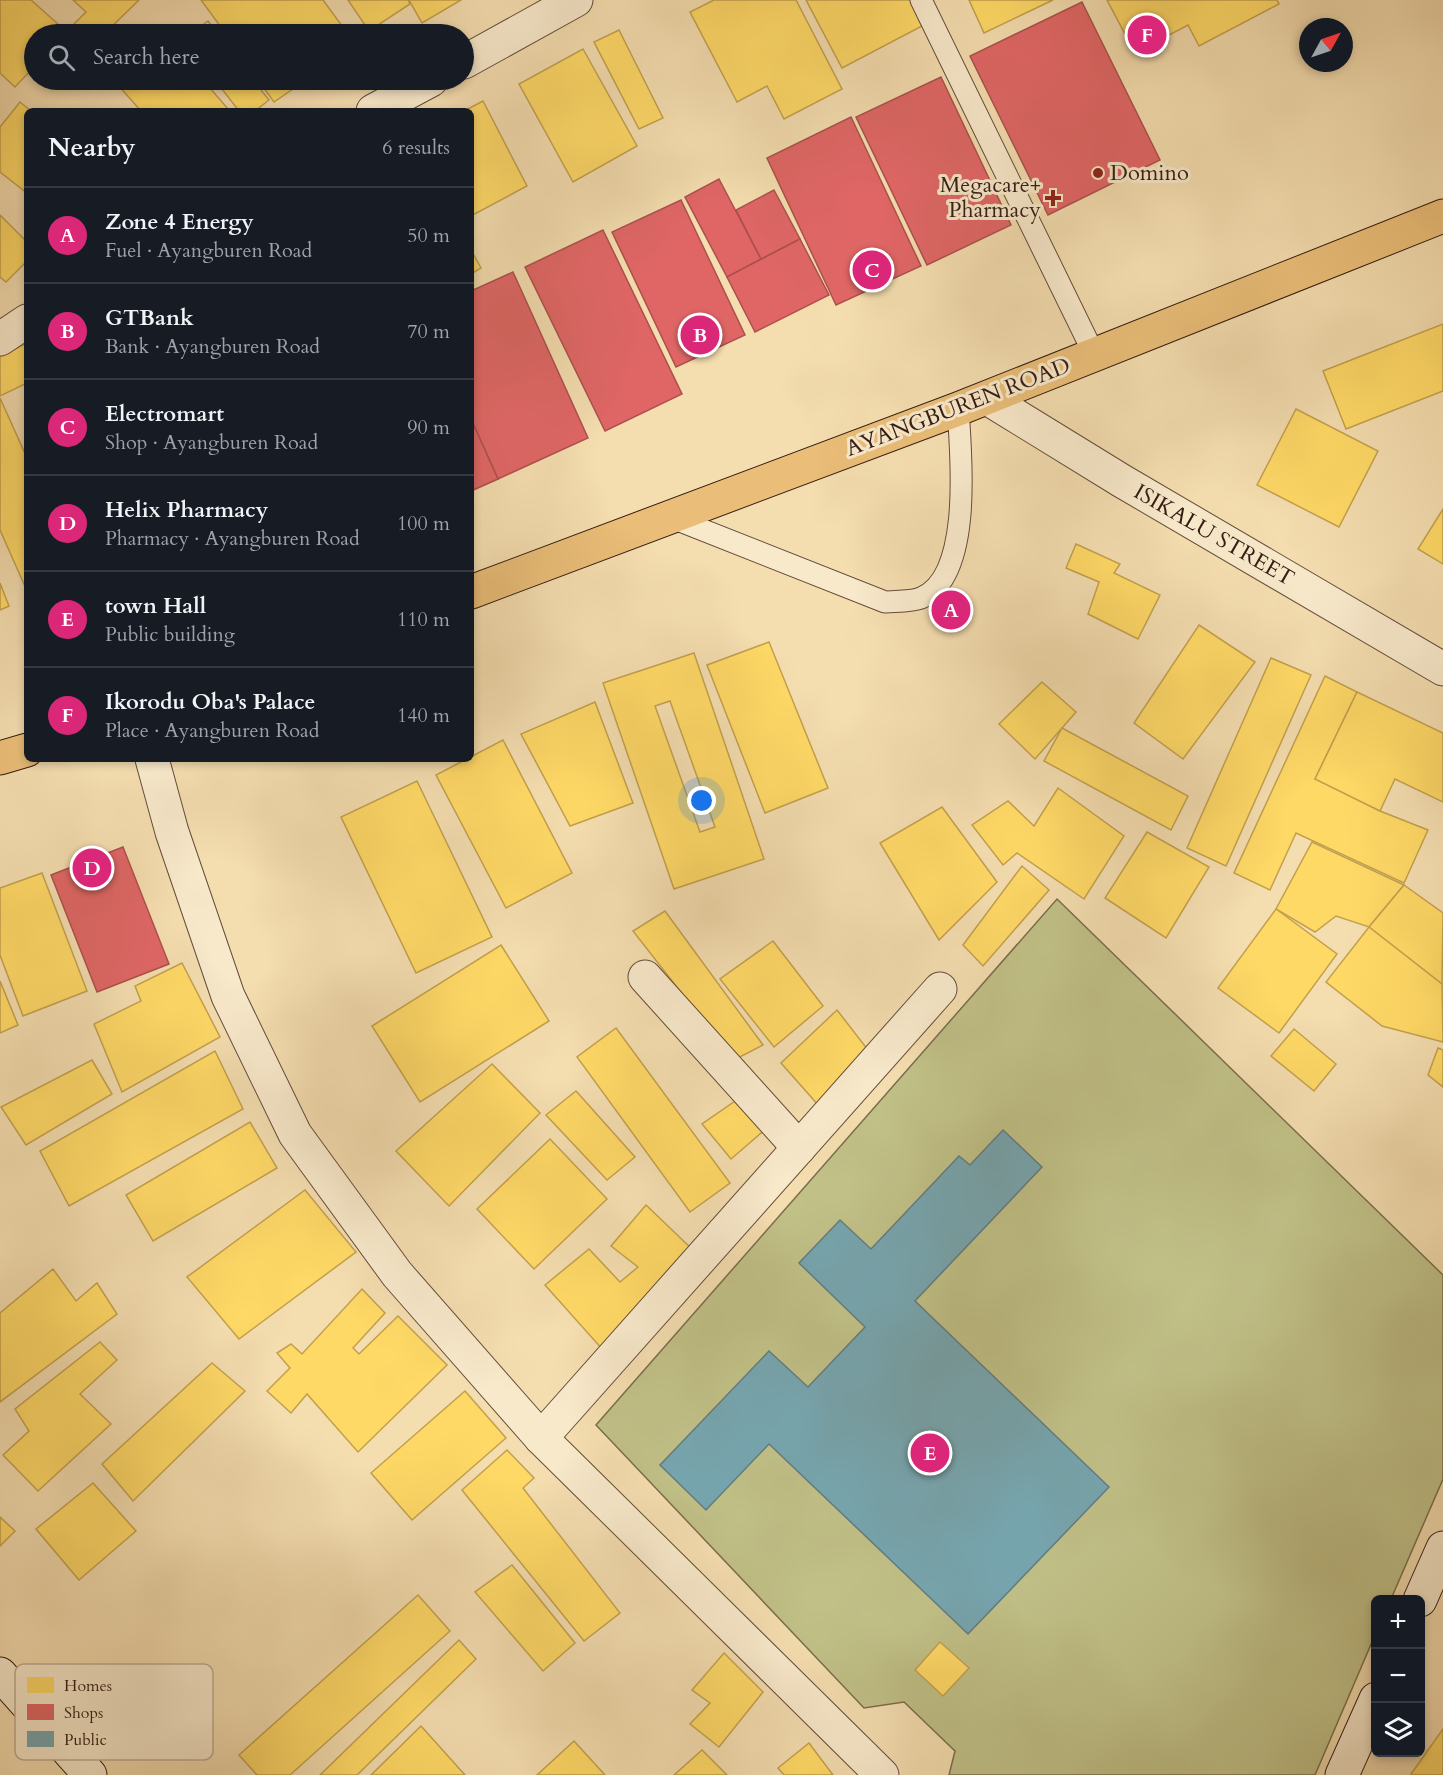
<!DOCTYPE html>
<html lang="en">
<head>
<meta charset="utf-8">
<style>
  body { margin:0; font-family:Cardo,serif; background:#20242c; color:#f1f3f6 }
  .controls { position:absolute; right:18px; bottom:18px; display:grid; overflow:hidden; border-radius:9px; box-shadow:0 3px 9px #0003 }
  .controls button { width:54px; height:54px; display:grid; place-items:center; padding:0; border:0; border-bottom:2px solid #363941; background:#171b24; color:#f1f3f6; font:30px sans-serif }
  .compass { position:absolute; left:1299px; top:18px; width:54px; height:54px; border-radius:50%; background:#171b24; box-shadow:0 3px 9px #0003; rotate:50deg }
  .you { position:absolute; left:702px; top:801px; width:21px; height:21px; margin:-15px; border:4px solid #fff; border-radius:50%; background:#1a73e8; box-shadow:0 0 0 9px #1a73e833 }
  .badge { display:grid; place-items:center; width:39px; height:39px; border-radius:50%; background:#db2777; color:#fff; font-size:20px; font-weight:700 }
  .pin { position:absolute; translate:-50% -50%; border:3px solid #fff; box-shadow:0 2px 6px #0006 }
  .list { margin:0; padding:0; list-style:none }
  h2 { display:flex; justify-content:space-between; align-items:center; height:78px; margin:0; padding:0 24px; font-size:26px }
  h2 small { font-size:20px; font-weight:400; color:#9ea1a6 }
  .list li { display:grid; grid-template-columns:39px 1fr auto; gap:18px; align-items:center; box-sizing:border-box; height:96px; padding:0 24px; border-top:2px solid #363941 }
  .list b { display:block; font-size:22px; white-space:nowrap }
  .list p { margin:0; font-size:20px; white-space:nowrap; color:#9ea1a6 }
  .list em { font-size:20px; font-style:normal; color:#9ea1a6 }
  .icon { flex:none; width:33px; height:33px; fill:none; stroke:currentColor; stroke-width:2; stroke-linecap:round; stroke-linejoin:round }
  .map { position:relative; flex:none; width:1443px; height:1775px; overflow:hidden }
  .search { position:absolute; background:#171b24; box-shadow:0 3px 9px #0003; left:24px; top:24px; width:450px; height:66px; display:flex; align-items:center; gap:15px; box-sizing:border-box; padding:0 21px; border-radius:33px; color:#9ea1a6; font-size:22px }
  .panel { position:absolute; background:#171b24; box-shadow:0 3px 9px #0003; left:24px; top:108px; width:450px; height:654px; border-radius:9px }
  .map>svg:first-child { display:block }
  .green { fill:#c0c087; stroke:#7a6e4d; stroke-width:1.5 }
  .homes { fill:#ffd966; stroke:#c2a04d; stroke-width:1.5; fill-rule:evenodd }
  .shops { fill:#e06666; stroke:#ac504d; stroke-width:1.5 }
  .public { fill:#76a5af; stroke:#627c80; stroke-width:1.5 }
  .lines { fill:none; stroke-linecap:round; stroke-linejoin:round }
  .lane-casing { stroke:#644c3a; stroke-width:23 }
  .street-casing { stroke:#644c3a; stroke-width:35 }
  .secondary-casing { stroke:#341c13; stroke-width:35 }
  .primary-casing { stroke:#341c13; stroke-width:35 }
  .lane { stroke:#f8e9cb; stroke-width:21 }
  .street { stroke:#f8e9cb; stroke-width:33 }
  .secondary { stroke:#f8e9cb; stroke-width:33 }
  .primary { stroke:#eabe78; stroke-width:33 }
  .poi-dot { fill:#8f2418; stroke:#f8e9cb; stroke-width:2 }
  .labels { text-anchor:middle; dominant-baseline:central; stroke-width:6; stroke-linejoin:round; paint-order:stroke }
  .poi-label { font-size:22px; fill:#341c13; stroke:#f8e9cb; text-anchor:start }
  .street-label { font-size:22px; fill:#341c13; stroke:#f8e9cb }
  .key { fill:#f8e9cb; stroke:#bdac94; stroke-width:1.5 }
  .key-label { font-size:16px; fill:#341c13 }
</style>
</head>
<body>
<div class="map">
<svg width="1443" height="1775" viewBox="0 0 1443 1775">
  <rect width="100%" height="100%" fill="#f4ddaf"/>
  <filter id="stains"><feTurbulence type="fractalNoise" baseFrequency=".00333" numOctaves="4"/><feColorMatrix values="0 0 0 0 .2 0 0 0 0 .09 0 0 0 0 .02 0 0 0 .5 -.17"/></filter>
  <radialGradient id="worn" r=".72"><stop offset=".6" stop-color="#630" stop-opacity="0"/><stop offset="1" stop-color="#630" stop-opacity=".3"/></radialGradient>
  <polygon class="green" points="1057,899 1443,1275 1443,1479 1391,1599 1376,1600 1375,1635 1315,1775 949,1775 955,1751 904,1702 864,1708 596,1425"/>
  <g class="homes">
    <polygon points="0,0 31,0 67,32 34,34 34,67 15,87 0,73"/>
    <polygon points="73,0 139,0 104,34 83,34 73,25 86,12"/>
    <polygon points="201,0 323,0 348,34 226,34"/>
    <polygon points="348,0 408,0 410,4 369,31"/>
    <polygon points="409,0 461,0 422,23"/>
    <polygon points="714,0 796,0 842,89 784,119 767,86 737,102 690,12"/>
    <polygon points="806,0 911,0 924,25 842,68"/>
    <polygon points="969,0 1053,0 984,33"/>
    <polygon points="1107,0 1277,0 1279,4 1199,46 1188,25 1135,53"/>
    <polygon points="208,21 218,34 190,34"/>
    <polygon points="619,30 663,118 639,129 594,42"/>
    <polygon points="583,49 637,146 573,182 519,84"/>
    <polygon points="124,80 203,80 229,110 141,111 118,85"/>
    <polygon points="215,80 253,80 269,100 255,111 239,111"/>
    <polygon points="258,80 306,80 274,102"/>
    <polygon points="483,101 527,186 471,216 471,111 464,111"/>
    <polygon points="20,102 31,111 27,111 27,193 0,172 0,127"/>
    <polygon points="0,215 27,242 27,261 6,282 0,277"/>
    <polygon points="471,250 481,268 471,274"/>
    <polygon points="1443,324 1443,391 1346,429 1323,371"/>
    <polygon points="27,343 27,383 0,396 0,356"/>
    <polygon points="0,398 27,458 27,591 0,530"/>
    <polygon points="1296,409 1378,451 1339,527 1257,485"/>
    <polygon points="1443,509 1443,564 1418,549"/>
    <polygon points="1076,544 1120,564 1114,573 1160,595 1138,639 1088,614 1099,582 1066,568"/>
    <polygon points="0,583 9,606 0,610"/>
    <polygon points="1199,625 1255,662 1183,759 1134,723"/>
    <polygon points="769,642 828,788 765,813 707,665"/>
    <path d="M694,653L764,859L674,889L603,683ZM670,701L715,827L700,832L655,706Z"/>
    <polygon points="1271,658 1311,675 1226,866 1187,848"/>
    <polygon points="1325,676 1357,692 1315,779 1380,811 1428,830 1404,883 1296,833 1270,890 1234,873"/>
    <polygon points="1042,682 1076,712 1035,759 999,724"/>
    <polygon points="1357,692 1443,733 1443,802 1395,779 1380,811 1315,779"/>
    <polygon points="595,702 633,803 570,826 521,734"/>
    <polygon points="1062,728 1188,796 1171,830 1044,761"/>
    <polygon points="503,740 572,873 506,908 436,775"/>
    <polygon points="417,781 492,937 416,973 341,817"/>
    <polygon points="1058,788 1124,836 1084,899 1017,853 1003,865 972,825 1008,801 1034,826"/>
    <polygon points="942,807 997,882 939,940 880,843"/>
    <polygon points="1147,832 1209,867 1166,938 1105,898"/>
    <polygon points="1312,842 1404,885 1369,927 1336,916 1315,932 1276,909"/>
    <polygon points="1022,866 1049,890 983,966 963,945"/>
    <polygon points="42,873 87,991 23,1016 0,955 0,888"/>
    <polygon points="1404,885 1443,913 1442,984 1369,927"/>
    <polygon points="1276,909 1337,954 1279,1033 1218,988"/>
    <polygon points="665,911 763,1045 734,1060 633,931"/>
    <polygon points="1369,927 1442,984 1443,1042 1382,1026 1326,982"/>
    <polygon points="773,941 823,1006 774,1047 720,979"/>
    <polygon points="501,945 549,1021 420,1102 372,1026"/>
    <polygon points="182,963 220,1037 122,1092 94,1024 141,1001 135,986"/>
    <polygon points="0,981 18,1025 0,1033"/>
    <polygon points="837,1010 868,1050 820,1107 781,1063"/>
    <polygon points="616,1028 730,1183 690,1212 577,1057"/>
    <polygon points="1294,1029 1336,1064 1314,1091 1271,1056"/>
    <polygon points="1438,1048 1443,1050 1443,1087 1428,1075"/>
    <polygon points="215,1051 243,1109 69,1206 40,1151"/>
    <polygon points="92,1060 112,1094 26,1145 1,1107"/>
    <polygon points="492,1064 540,1113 449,1206 396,1151"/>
    <polygon points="576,1091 635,1157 607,1180 546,1115"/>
    <polygon points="741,1097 767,1128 731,1159 702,1124"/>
    <polygon points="250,1122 277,1168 153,1241 126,1195"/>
    <polygon points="550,1139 607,1199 534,1269 477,1209"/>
    <polygon points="305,1190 356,1252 239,1339 187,1277"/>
    <polygon points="646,1205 694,1251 603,1350 545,1285 589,1249 620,1282 638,1267 611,1246"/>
    <polygon points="53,1269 76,1301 97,1283 117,1314 0,1402 0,1313"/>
    <polygon points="362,1289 385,1313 353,1348 359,1354 398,1316 447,1365 358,1452 307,1394 291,1413 267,1391 290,1368 277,1353 291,1344 302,1354"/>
    <polygon points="100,1342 117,1360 80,1394 111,1424 38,1491 3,1455 29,1431 15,1409"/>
    <polygon points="212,1363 245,1391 133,1501 102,1464"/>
    <polygon points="465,1391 506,1438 412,1520 371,1473"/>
    <polygon points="507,1450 534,1478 523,1488 620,1613 584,1641 462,1490"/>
    <polygon points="93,1483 136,1531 79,1580 36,1529"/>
    <polygon points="0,1517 15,1531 0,1546"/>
    <polygon points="512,1565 575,1643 543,1671 475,1592"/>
    <polygon points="418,1595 450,1631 290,1775 257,1775 239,1755"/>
    <polygon points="459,1640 476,1659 357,1775 320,1775"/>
    <polygon points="940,1642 969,1668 943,1696 915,1670"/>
    <polygon points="724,1653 763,1692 719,1747 690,1724 710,1703 692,1690"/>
    <polygon points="421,1726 465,1775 371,1775"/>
    <polygon points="1443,1729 1443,1775 1412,1775 1411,1774"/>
    <polygon points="574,1741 605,1775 537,1775"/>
    <polygon points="809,1743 833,1775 784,1775 778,1768"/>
    <polygon points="702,1750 727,1775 674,1775"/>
  </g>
  <g class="shops">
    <polygon points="1082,2 1160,160 1048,215 970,56"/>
    <polygon points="941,77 1011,225 927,265 856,117"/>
    <polygon points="851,117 921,266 836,305 767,158"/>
    <polygon points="719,179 761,259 727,277 685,197"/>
    <polygon points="774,190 800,239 761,259 736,210"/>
    <polygon points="681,200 745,335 676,367 612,232"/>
    <polygon points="603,230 682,394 605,431 525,267"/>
    <polygon points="800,239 829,295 755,332 727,277"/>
    <polygon points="513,272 588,438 498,479 471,419 471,291"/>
    <polygon points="471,419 498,479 471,491"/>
    <polygon points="123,847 169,964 97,992 51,875"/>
  </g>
  <polygon class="public" points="1003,1130 1042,1167 915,1301 1109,1487 968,1634 769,1444 706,1510 660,1465 769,1351 808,1387 865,1327 799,1263 840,1220 871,1249 959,1156 970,1165"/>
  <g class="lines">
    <defs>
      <g id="lane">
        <polyline points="921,0 1094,354"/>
        <path d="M670,517L885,602C895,601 911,602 921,598C973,577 961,454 958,409"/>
      </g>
      <g id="street">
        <polyline points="464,62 576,0"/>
        <polyline points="373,111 431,80"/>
        <polyline points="0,339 27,321"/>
        <polyline points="987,398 1122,481 1443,669"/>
        <polyline points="152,759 172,832 228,996 295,1134 397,1274 541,1438 882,1775"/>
        <polyline points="645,977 799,1148"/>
        <polyline points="541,1438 940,989"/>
      </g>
      <g id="secondary">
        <polyline points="1420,1600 1443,1548"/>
        <polyline points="0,1674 90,1775"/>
        <polyline points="1342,1775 1376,1699"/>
      </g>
      <g id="primary">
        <polyline points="471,592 958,409 1443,216"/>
        <polyline points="0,758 27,750"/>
      </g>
    </defs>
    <use href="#lane" class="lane-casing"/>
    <use href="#street" class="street-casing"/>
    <use href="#secondary" class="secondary-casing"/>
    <use href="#primary" class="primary-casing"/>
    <use href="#lane" class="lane"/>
    <use href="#street" class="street"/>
    <use href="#secondary" class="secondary"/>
    <use href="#primary" class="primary"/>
  </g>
  <g class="poi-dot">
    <circle cx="1098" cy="173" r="6"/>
    <path d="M1050 189h6v6h6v6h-6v6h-6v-6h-6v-6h6z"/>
  </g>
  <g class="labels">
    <g class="poi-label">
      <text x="1110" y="173">Domino</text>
      <text x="1041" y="185" text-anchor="end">Megacare+<tspan x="1041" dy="25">Pharmacy</tspan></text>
    </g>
    <g class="street-label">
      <text transform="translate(958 407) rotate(-21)">AYANGBUREN ROAD</text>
      <text transform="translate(1214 535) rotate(30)">ISIKALU STREET</text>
    </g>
  </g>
  <rect x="15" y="1664" width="198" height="96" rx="9" class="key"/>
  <rect x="27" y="1677" width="27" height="16" fill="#ffd966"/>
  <rect x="27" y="1704" width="27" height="16" fill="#e06666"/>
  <rect x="27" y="1731" width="27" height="16" fill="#76a5af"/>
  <g class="key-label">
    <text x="64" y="1691">Homes</text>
    <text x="64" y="1718">Shops</text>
    <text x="64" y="1745">Public</text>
  </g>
  <rect width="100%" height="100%" filter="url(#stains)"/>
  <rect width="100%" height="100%" fill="url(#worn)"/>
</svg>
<div class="controls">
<button>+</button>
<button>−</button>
<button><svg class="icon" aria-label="layers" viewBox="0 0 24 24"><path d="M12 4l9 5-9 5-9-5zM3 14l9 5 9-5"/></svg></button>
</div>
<svg class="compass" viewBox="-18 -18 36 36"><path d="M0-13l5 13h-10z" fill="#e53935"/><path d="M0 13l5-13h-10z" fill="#9ea1a6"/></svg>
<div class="you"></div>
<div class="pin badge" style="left:951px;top:610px">A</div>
<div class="pin badge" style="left:700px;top:335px">B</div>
<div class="pin badge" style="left:872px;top:270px">C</div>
<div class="pin badge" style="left:92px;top:868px">D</div>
<div class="pin badge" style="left:930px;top:1453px">E</div>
<div class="pin badge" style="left:1147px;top:35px">F</div>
<div class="search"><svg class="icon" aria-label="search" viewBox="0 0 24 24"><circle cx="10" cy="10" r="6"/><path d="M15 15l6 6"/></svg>Search here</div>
<section class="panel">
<h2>Nearby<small>6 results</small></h2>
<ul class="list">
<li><span class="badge">A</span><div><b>Zone 4 Energy</b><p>Fuel · Ayangburen Road</p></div><em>50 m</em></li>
<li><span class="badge">B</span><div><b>GTBank</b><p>Bank · Ayangburen Road</p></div><em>70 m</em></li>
<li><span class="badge">C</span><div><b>Electromart</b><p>Shop · Ayangburen Road</p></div><em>90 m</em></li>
<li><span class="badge">D</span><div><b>Helix Pharmacy</b><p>Pharmacy · Ayangburen Road</p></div><em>100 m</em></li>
<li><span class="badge">E</span><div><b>town Hall</b><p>Public building</p></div><em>110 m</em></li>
<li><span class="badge">F</span><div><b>Ikorodu Oba's Palace</b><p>Place · Ayangburen Road</p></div><em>140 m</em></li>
</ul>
</section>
</div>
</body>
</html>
